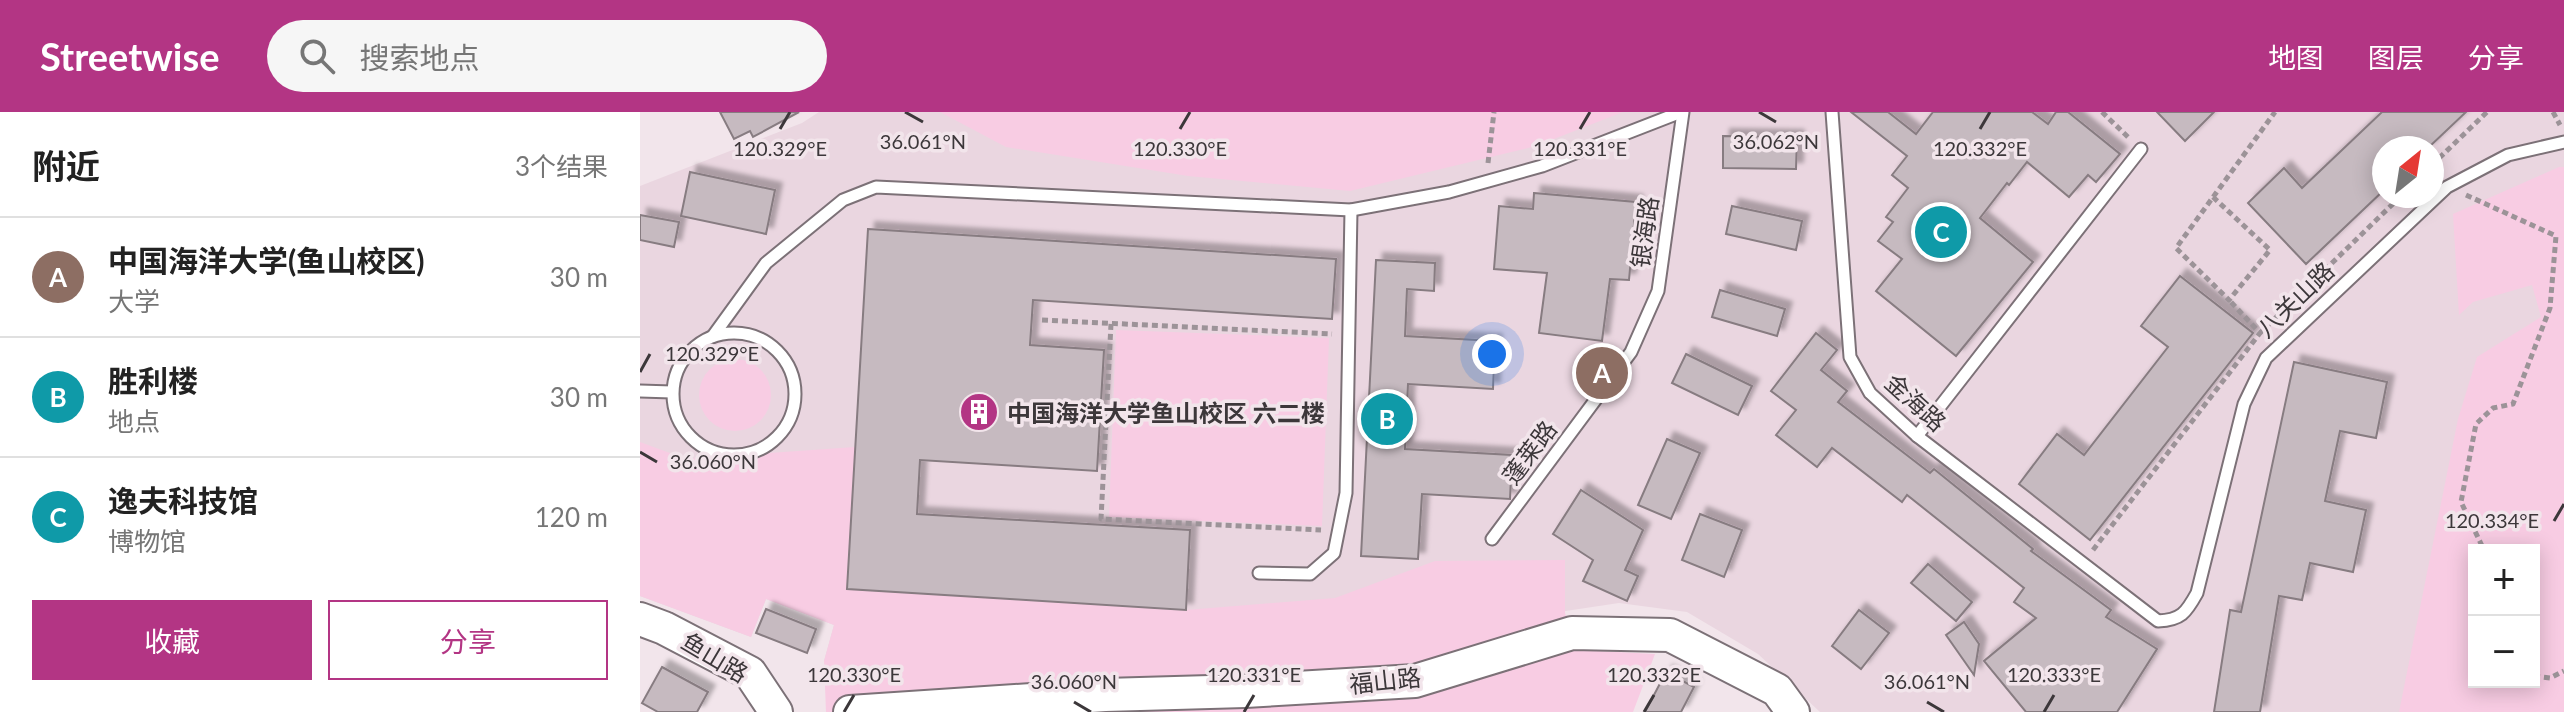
<!DOCTYPE html>
<html lang="zh">
<head>
<meta charset="utf-8">
<style>
  body { margin:0; font-family:Lato,"Noto Sans SC",sans-serif; background:#f6f6f6; color:#222 }
  .controls { position:absolute; right:24px; bottom:24px; display:grid; overflow:hidden; border-radius:0px; box-shadow:0 4px 20px #0003 }
  .controls button { width:72px; height:72px; display:grid; place-items:center; padding:0; border:0; border-bottom:2px solid #e0e0e0; background:#fff; color:#222; font:40px sans-serif }
  .compass { position:absolute; left:1732px; top:24px; width:72px; height:72px; border-radius:50%; background:#fff; box-shadow:0 4px 20px #0003; rotate:30deg }
  .you { position:absolute; left:852px; top:242px; width:28px; height:28px; margin:-20px; border:6px solid #fff; border-radius:50%; background:#1a73e8; box-shadow:0 0 0 12px #1a73e833 }
  .badge { display:grid; place-items:center; width:52px; height:52px; border-radius:50%; background:#b33584; color:#fff; font-size:26px; font-weight:700 }
  .pin { position:absolute; translate:-50% -50%; border:4px solid #fff; box-shadow:0 2px 8px #0006 }
  .list { margin:0; padding:0; list-style:none }
  h2 { display:flex; justify-content:space-between; align-items:center; height:104px; margin:0; padding:0 32px; font-size:34px }
  h2 small { font-size:26px; font-weight:400; color:#767676 }
  .list li { display:grid; grid-template-columns:52px 1fr auto; gap:24px; align-items:center; box-sizing:border-box; height:120px; padding:0 32px; border-top:2px solid #e0e0e0 }
  .list b { display:block; font-size:30px; white-space:nowrap }
  .list p { margin:0; font-size:26px; white-space:nowrap; color:#767676 }
  .list em { font-size:26px; font-style:normal; color:#767676 }
  .actions { display:flex; gap:16px; padding:24px 32px }
  .actions a { flex:1; padding:18px 0; border:2px solid #b33584; border-radius:0px; text-align:center; font-size:28px; color:#b33584 }
  .actions .main { background:#b33584; color:#fff }
  .icon { flex:none; width:44px; height:44px; fill:none; stroke:currentColor; stroke-width:2; stroke-linecap:round; stroke-linejoin:round }
  .map { position:relative; flex:none; width:1924px; height:600px; overflow:hidden }
  header { display:flex; align-items:center; gap:48px; box-sizing:border-box; height:112px; padding:0 40px; background:#b33584; color:#fff }
  header strong { font-size:38px }
  nav { display:flex; gap:44px; margin-inline-start:auto; font-size:28px }
  .search { width:560px; height:72px; background:#f6f6f6; display:flex; align-items:center; gap:20px; box-sizing:border-box; padding:0 28px; border-radius:44px; color:#767676; font-size:30px }
  main { display:flex }
  aside { flex:1; background:#fff }
  .map>svg:first-child { display:block }
  .built { fill:#ead6e0; fill-rule:evenodd }
  .green { fill:#f8cce3; fill-rule:evenodd }
  .building { fill:#c6bac0; stroke:#877c81; stroke-width:2; filter:url(#shadow) }
  .lines { fill:none; stroke-linecap:round; stroke-linejoin:round }
  .lane-casing { stroke:#7c7177; stroke-width:15 }
  .secondary-casing { stroke:#7c7177; stroke-width:36 }
  .path { stroke:#9c9398; stroke-width:5; stroke-dasharray:6 4; stroke-linecap:butt }
  .lane { stroke:#fff; stroke-width:11 }
  .secondary { stroke:#fff; stroke-width:32 }
  .ticks { fill:none; stroke:#3c373a; stroke-width:3 }
  .labels { text-anchor:middle; dominant-baseline:central; stroke-width:7; stroke-linejoin:round; paint-order:stroke }
  .street-label { font-size:24px; fill:#3c373a; stroke:#f2e5eb }
  .poi-label { font-size:24px; font-weight:bold; fill:#3c373a; stroke:#f2e5eb; text-anchor:start }
  .ticks-label { font-size:20px; text-anchor:middle; fill:#3c373a; stroke:#f2e5eb; stroke-width:7; stroke-linejoin:round; paint-order:stroke }
</style>
</head>
<body>
<header>
<strong>Streetwise</strong>
<div class="search"><svg class="icon" aria-label="search" viewBox="0 0 24 24"><circle cx="10" cy="10" r="6"/><path d="M15 15l6 6"/></svg>搜索地点</div>
<nav><a>地图</a><a>图层</a><a>分享</a></nav>
</header>
<main>
<aside>
<h2>附近<small>3个结果</small></h2>
<ul class="list">
<li><span class="badge" style="background:#8d6e63">A</span><div><b>中国海洋大学(鱼山校区)</b><p>大学</p></div><em>30 m</em></li>
<li><span class="badge" style="background:#0f9aa8">B</span><div><b>胜利楼</b><p>地点</p></div><em>30 m</em></li>
<li><span class="badge" style="background:#0f9aa8">C</span><div><b>逸夫科技馆</b><p>博物馆</p></div><em>120 m</em></li>
</ul>
<div class="actions"><a class="main">收藏</a><a>分享</a></div>
</aside>
<div class="map">
<svg width="1924" height="600" viewBox="0 0 1924 600">
  <defs>
    <filter id="shadow"><feDropShadow dx="7" dy="-7" stdDeviation="2" flood-color="#0004"/></filter>
  </defs>
  <rect width="100%" height="100%" fill="#f2e5eb"/>
  <path class="built" d="M179,0H1924V600H1180L1118,542L1047,500L979,491L919,500L257,561L184,549L194,513L126,487L111,525L0,484V74L162,11ZM1744,36H1792V84H1744ZM1834,438H1894V570H1834Z"/>
  <g class="green">
    <polygon points="300,0 983,0 896,34 710,79 548,64 366,35"/>
    <path d="M1919,55H1924V600H1759L1818,307L1837,245L1901,205L1892,173L1833,190L1819,203L1813,102ZM1834,438H1894V570H1834Z"/>
    <polygon points="476,218 689,226 682,414 469,405"/>
    <circle cx="95" cy="283" r="36"/>
    <polygon points="0,330 46,347 215,335 208,477 546,498 695,486 795,449 925,448 925,501 938,538 1015,542 993,600 186,600 184,549 194,513 126,487 111,525 0,484"/>
  </g>
  <g class="building">
    <polygon points="80,0 159,0 113,25 110,19 94,27"/>
    <polygon points="1211,0 1248,0 1276,22 1293,0 1392,0 1408,12 1416,0 1428,0 1480,42 1456,70 1448,63 1429,85 1387,50 1369,73 1367,71 1340,106 1393,150 1316,244 1236,179 1262,147 1238,129 1253,110 1246,105 1268,76 1252,63 1267,44"/>
    <polygon points="1517,0 1574,0 1545,29"/>
    <polygon points="1742,0 1826,0 1788,36 1744,36 1744,78 1666,152 1608,91 1644,56 1662,76"/>
    <polygon points="1083,24 1157,25 1156,57 1083,56"/>
    <polygon points="50,60 135,78 126,122 41,104"/>
    <polygon points="894,81 996,90 989,168 970,167 962,229 899,221 907,161 854,157 859,94 893,97"/>
    <polygon points="1092,94 1162,109 1156,138 1086,122"/>
    <polygon points="0,103 39,110 34,135 0,128"/>
    <polygon points="228,117 696,147 692,207 393,188 390,233 464,238 457,359 280,348 277,402 550,418 546,498 207,477"/>
    <polygon points="736,148 795,151 794,179 767,177 765,224 855,229 853,277 768,272 765,337 872,343 870,387 782,382 778,447 721,444"/>
    <polygon points="1540,164 1613,221 1450,428 1379,372 1417,322 1444,343 1528,235 1501,214"/>
    <polygon points="1080,178 1145,197 1137,224 1072,205"/>
    <polygon points="1176,221 1197,238 1181,258 1207,279 1198,290 1290,361 1294,357 1393,437 1391,439 1471,498 1466,505 1517,537 1477,600 1386,600 1344,549 1396,506 1374,490 1384,476 1267,383 1262,390 1192,336 1177,355 1136,323 1156,298 1131,279"/>
    <polygon points="1046,242 1112,274 1098,303 1032,271"/>
    <polygon points="1654,250 1747,270 1736,326 1700,319 1685,389 1726,398 1713,460 1670,451 1662,488 1639,484 1620,600 1574,600 1590,498 1601,500"/>
    <polygon points="1027,327 1060,341 1031,407 998,393"/>
    <polygon points="941,378 1003,418 985,458 998,464 987,489 943,469 953,448 913,422"/>
    <polygon points="1060,402 1102,418 1084,465 1042,448"/>
    <polygon points="1288,452 1332,490 1316,509 1271,471"/>
    <polygon points="126,497 176,517 167,541 116,521"/>
    <polygon points="1219,498 1249,521 1221,557 1192,534"/>
    <polygon points="1324,510 1339,532 1334,563 1306,523"/>
    <polygon points="22,555 68,580 57,600 18,600 2,591"/>
    <polygon points="1026,560 1054,575 1041,600 1005,600"/>
  </g>
  <g class="lines">
    <defs>
      <g id="lane">
        <path d="M1192,0L1210,245L1230,281L1277,324L1518,509C1541,508 1546,501 1557,481L1604,292L1626,246L1807,75L1868,43L1924,30"/>
        <circle cx="94" cy="282" r="61"/>
        <polyline points="73,224 126,151 203,88 236,75 711,98 809,80 902,54 1041,0"/>
        <polyline points="0,279 32,280"/>
        <polyline points="1277,324 1501,37"/>
        <polyline points="852,427 991,240 1018,179 1043,0"/>
        <polyline points="619,461 670,462 694,441 706,381 711,98"/>
      </g>
      <g id="secondary">
        <polyline points="0,507 24,516 110,561 136,600"/>
        <polyline points="210,600 465,583 605,579 775,569 932,521 1030,523 1137,578 1153,600"/>
      </g>
    </defs>
    <use href="#lane" class="lane-casing"/>
    <use href="#secondary" class="secondary-casing"/>
    <g class="path">
      <polyline points="1462,0 1490,27"/>
      <polyline points="1913,0 1920,13"/>
      <polyline points="848,51 854,0"/>
      <polyline points="1792,53 1847,0"/>
      <polyline points="1826,83 1916,124 1910,196 1873,292 1853,296 1836,312 1821,390 1844,438"/>
      <polyline points="1573,85 1630,138 1589,188 1536,136 1635,0"/>
      <polyline points="402,208 692,222"/>
      <polyline points="471,212 461,407 681,418"/>
      <polyline points="1620,221 1761,84"/>
      <polyline points="1453,438 1620,221 1589,188"/>
      <polyline points="1894,564 1910,566 1924,559"/>
    </g>
    <use href="#lane" class="lane"/>
    <use href="#secondary" class="secondary"/>
  </g>
  <path class="ticks" d="M265,0L283,10M1119,0L1136,10M140,17L150,0M540,17L550,0M940,17L950,0M1340,17L1350,0M0,260L10,242M0,340L17,350M1914,409L1924,392M434,590L451,600M1287,590L1304,600M204,600L214,583M604,600L614,583M1004,600L1014,583M1404,600L1414,583"/>
  <defs>
    <symbol id="building-disc" viewBox="-11 -11 22 22"><circle r="9.5" fill="#b33584" stroke="#f2e5eb"/><path d="M-4-6H4V6H1V3H-1V6H-4ZM-2.5-4.3h1.7v1.8h-1.7ZM.8-4.3h1.7v1.8H.8ZM-2.5-1h1.7V.8h-1.7ZM.8-1h1.7V.8H.8Z" fill="#fff"/></symbol>
  </defs>
  <g fill-rule="evenodd">
    <use href="#building-disc" x="317" y="278" width="44" height="44"/>
  </g>
  <g class="labels">
    <g class="street-label">
      <text transform="translate(1004 120) rotate(-82)">银海路</text>
      <text transform="translate(1655 187) rotate(-44)">八关山路</text>
      <text transform="translate(1276 290) rotate(42)">金海路</text>
      <text transform="translate(889 340) rotate(-53)">蓬莱路</text>
      <text transform="translate(75 545) rotate(31)">鱼山路</text>
      <text transform="translate(745 568) rotate(-6)">福山路</text>
    </g>
    <g class="poi-label">
      <text x="367" y="300">中国海洋大学鱼山校区 六二楼</text>
    </g>
  </g>
  <g class="ticks-label">
    <text x="283" y="37">36.061°N</text>
    <text x="1136" y="37">36.062°N</text>
    <text x="140" y="44">120.329°E</text>
    <text x="540" y="44">120.330°E</text>
    <text x="940" y="44">120.331°E</text>
    <text x="1340" y="44">120.332°E</text>
    <text x="72" y="249">120.329°E</text>
    <text x="73" y="357">36.060°N</text>
    <text x="1852" y="416">120.334°E</text>
    <text x="214" y="570">120.330°E</text>
    <text x="614" y="570">120.331°E</text>
    <text x="1014" y="570">120.332°E</text>
    <text x="1414" y="570">120.333°E</text>
    <text x="434" y="577">36.060°N</text>
    <text x="1287" y="577">36.061°N</text>
  </g>
</svg>
<div class="controls">
<button>+</button>
<button>−</button>
</div>
<svg class="compass" viewBox="-18 -18 36 36"><path d="M0-13l5 13h-10z" fill="#e53935"/><path d="M0 13l5-13h-10z" fill="#767676"/></svg>
<div class="you"></div>
<div class="pin badge" style="left:962px;top:261px;background:#8d6e63">A</div>
<div class="pin badge" style="left:747px;top:307px;background:#0f9aa8">B</div>
<div class="pin badge" style="left:1301px;top:120px;background:#0f9aa8">C</div>
</div>
</main>
</body>
</html>
